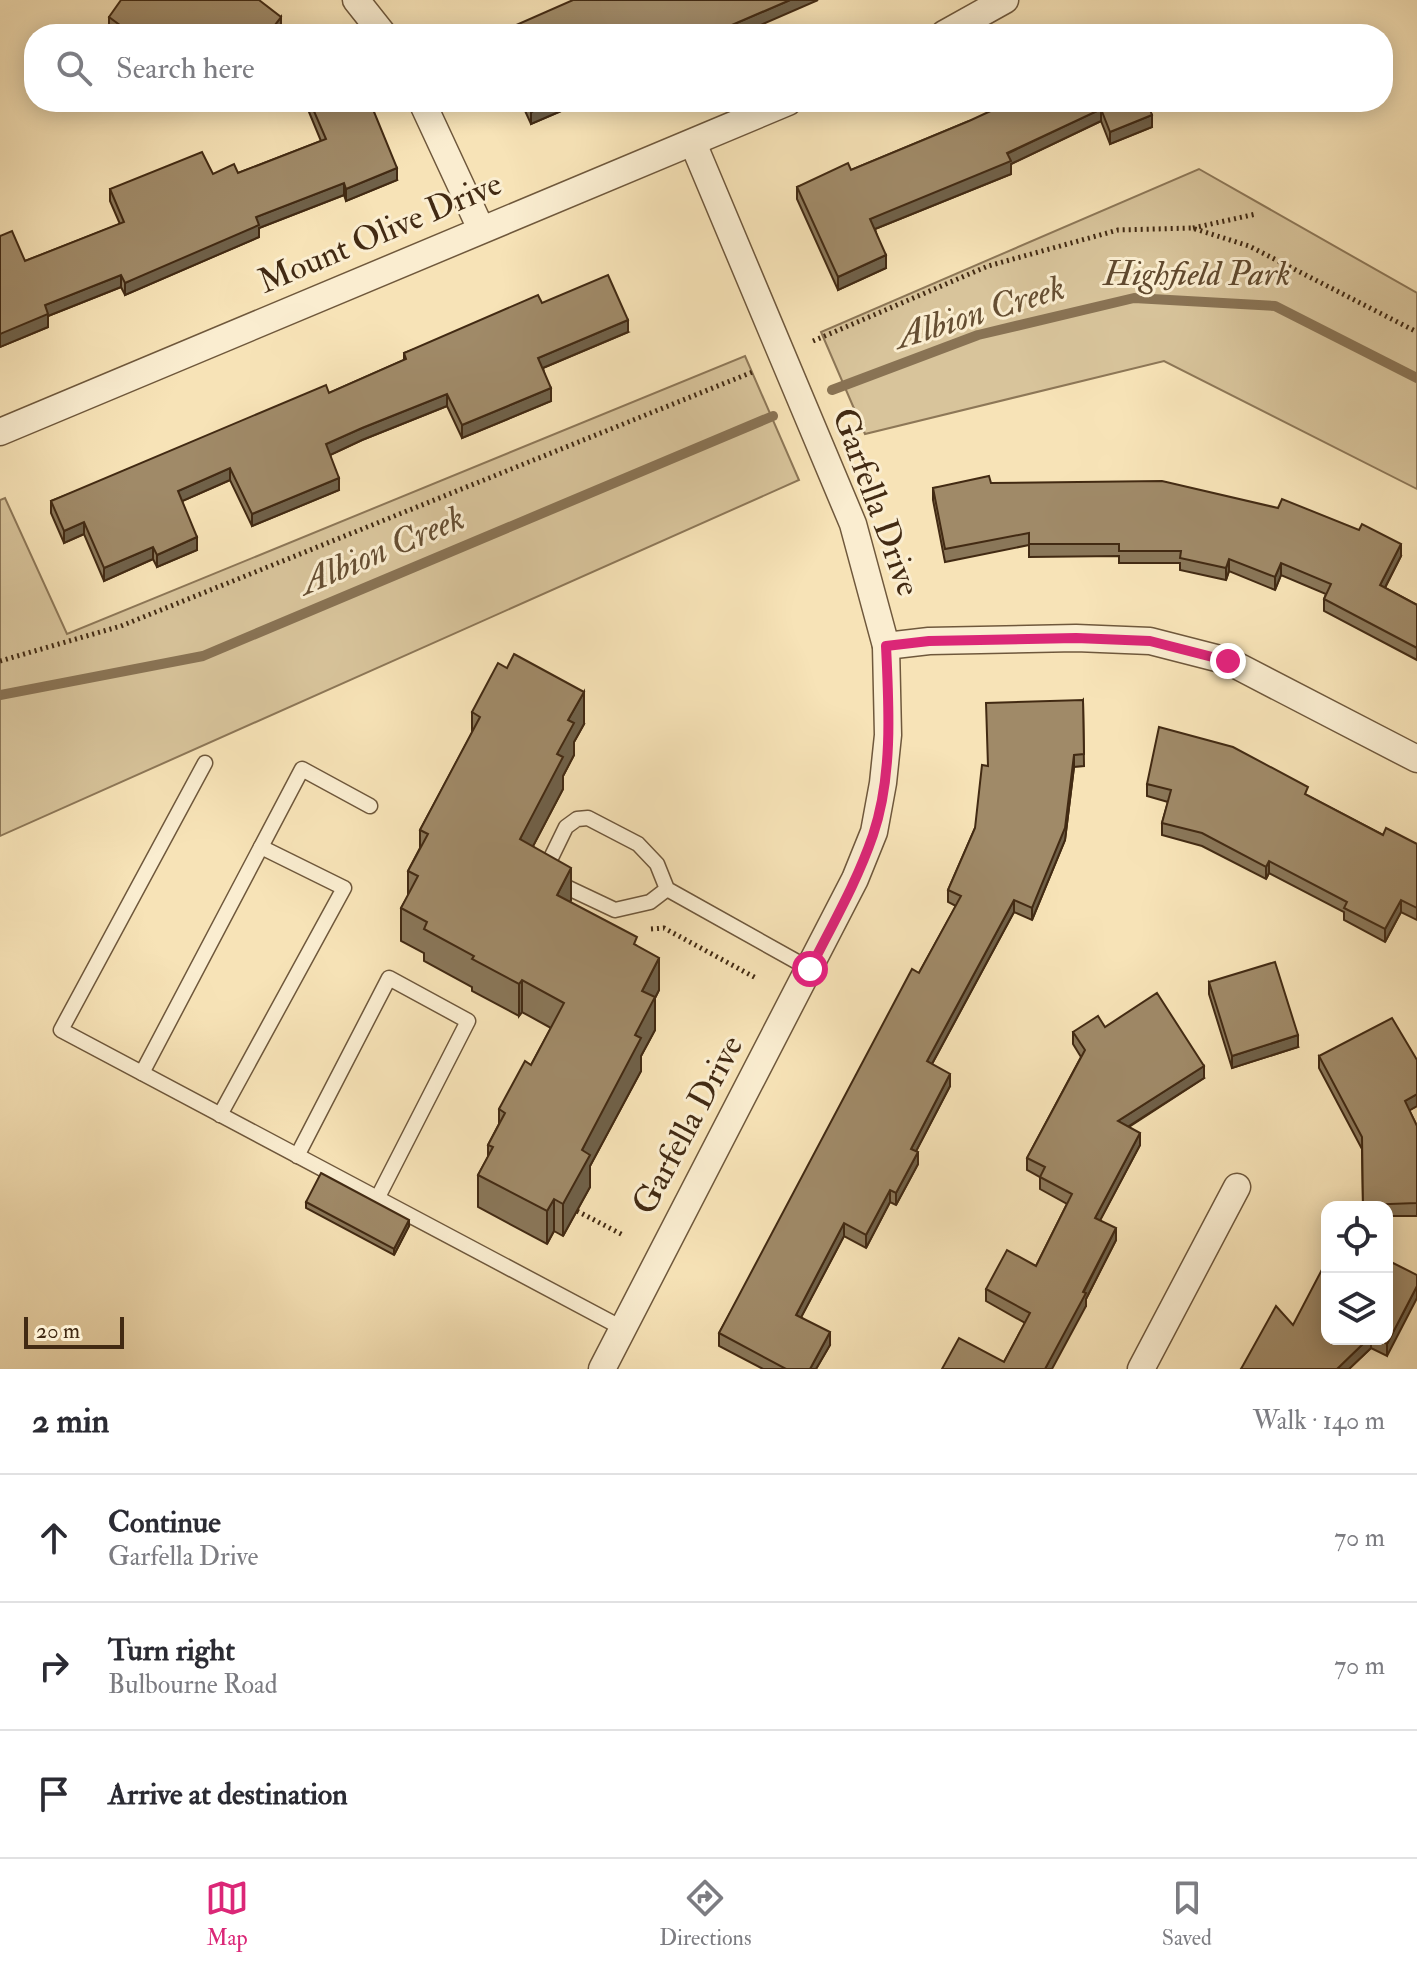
<!DOCTYPE html>
<html lang="en">
<head>
<meta charset="utf-8">
<style>
  body { margin:0; font-family:"IM FELL Double Pica",serif; background:#f7f7f7; color:#2b2b33 }
  .controls { position:absolute; right:24px; bottom:24px; display:grid; overflow:hidden; border-radius:16px; box-shadow:0 4px 20px #0003 }
  .controls button { width:72px; height:72px; display:grid; place-items:center; padding:0; border:0; border-bottom:2px solid #e1e1e2; background:#fff; color:#2b2b33; font:40px sans-serif }
  .scale { position:absolute; left:24px; bottom:20px; width:100px; box-sizing:border-box; padding-left:8px; border:4px solid #422a13; border-top:0; font-size:22px; line-height:28px; white-space:nowrap; color:#422a13; -webkit-text-stroke:6px #faedd0; paint-order:stroke }
  .stop { position:absolute; width:24px; height:24px; margin:-18px; border:6px solid #db2777; border-radius:50%; background:#fff }
  .stop.end { background:#db2777; border-color:#fff; box-shadow:0 2px 8px #0008 }
  .list { margin:0; padding:0; list-style:none }
  h2 { display:flex; justify-content:space-between; align-items:center; height:104px; margin:0; padding:0 32px; font-size:34px }
  h2 small { font-size:26px; font-weight:400; color:#7c7c81 }
  .list li { display:grid; grid-template-columns:52px 1fr auto; gap:24px; align-items:center; box-sizing:border-box; height:128px; padding:0 32px; border-top:2px solid #e1e1e2 }
  .list b { display:block; font-size:30px; white-space:nowrap }
  .list p { margin:0; font-size:26px; white-space:nowrap; color:#7c7c81 }
  .list em { font-size:26px; font-style:normal; color:#7c7c81 }
  .icon { flex:none; width:44px; height:44px; fill:none; stroke:currentColor; stroke-width:2; stroke-linecap:round; stroke-linejoin:round }
  .map { position:relative; flex:none; width:1417px; height:1369px; overflow:hidden }
  .search { position:absolute; background:#fff; box-shadow:0 4px 20px #0003; left:24px; right:24px; top:24px; height:88px; display:flex; align-items:center; gap:20px; box-sizing:border-box; padding:0 28px; border-radius:32px; color:#7c7c81; font-size:30px }
  .sheet { height:488px; background:#fff }
  nav { display:flex; justify-content:space-around; align-items:center; box-sizing:border-box; height:112px; border-top:2px solid #e1e1e2; background:#fff; font-size:22px; color:#7c7c81 }
  nav a { display:grid; justify-items:center; gap:4px }
  nav .on { color:#db2777 }
  .map>svg:first-child { display:block }
  .green { fill:#d8c49b; stroke:#8d7757; stroke-width:2 }
  .lines { fill:none; stroke-linecap:round; stroke-linejoin:round }
  .stream { stroke:#897354; stroke-width:10 }
  .service-casing { stroke:#6f583c; stroke-width:17 }
  .minor-casing { stroke:#6f583c; stroke-width:29 }
  .path { stroke:#422a13; stroke-width:5; stroke-dasharray:2 4; stroke-linecap:butt }
  .service { stroke:#faedd0; stroke-width:14 }
  .minor { stroke:#faedd0; stroke-width:26 }
  .wall { fill:#8a7759; stroke:#422a13; stroke-width:2 }
  .shaded-wall { fill:#706149; stroke:#422a13; stroke-width:2 }
  .building { fill:#a08a68; stroke:#422a13; stroke-width:2 }
  .route { stroke:#db2777; stroke-width:10 }
  .labels { text-anchor:middle; dominant-baseline:central; stroke-width:6; stroke-linejoin:round; paint-order:stroke }
  .street-label { font-size:34px; fill:#422a13; stroke:#faedd0 }
  .park-label { font-size:34px; font-style:italic; fill:#60492e; stroke:#faedd0 }
  .water-label { font-size:36px; font-style:italic; fill:#664f33; stroke:#faedd0 }
</style>
</head>
<body>
<div class="map">
<svg width="1417" height="1369" viewBox="0 0 1417 1369">
  <rect width="100%" height="100%" fill="#f7e3b7"/>
  <filter id="stains"><feTurbulence type="fractalNoise" baseFrequency=".0025" numOctaves="4"/><feColorMatrix values="0 0 0 0 .2 0 0 0 0 .09 0 0 0 0 .02 0 0 0 .5 -.17"/></filter>
  <radialGradient id="worn" r=".72"><stop offset=".6" stop-color="#630" stop-opacity="0"/><stop offset="1" stop-color="#630" stop-opacity=".3"/></radialGradient>
  <g class="green">
    <polygon points="1199,169 1417,293 1417,489 1164,361 865,434 821,332"/>
    <polygon points="745,356 799,480 0,836 0,500 5,498 67,634"/>
  </g>
  <g class="lines">
    <g class="stream">
      <polyline points="832,390 978,335 1134,298 1275,306 1417,378"/>
      <polyline points="0,695 203,656 773,416"/>
    </g>
    <defs>
      <g id="service">
        <polyline points="205,763 61,1030 622,1328"/>
        <polyline points="667,889 650,902 615,910 560,884 552,877 548,864 566,827 577,819 588,818 638,844 657,864 667,889 810,969"/>
        <polyline points="142,1073 302,769 370,806"/>
        <polyline points="220,1115 344,888 261,847"/>
        <polyline points="297,1156 389,978 468,1021 377,1199"/>
      </g>
      <g id="minor">
        <polyline points="356,0 383,34"/>
        <polyline points="944,34 1005,0"/>
        <polyline points="422,102 481,229"/>
        <polyline points="0,432 788,102"/>
        <polyline points="886,646 929,641 1076,638 1150,641 1228,661 1417,759"/>
        <polyline points="602,1369 855,879 874,832 883,783 888,735 886,646 853,524 693,143"/>
        <polyline points="1141,1369 1237,1187"/>
      </g>
    </defs>
    <use href="#service" class="service-casing"/>
    <use href="#minor" class="minor-casing"/>
    <g class="path">
      <polyline points="1193,228 1256,214"/>
      <polyline points="813,341 988,266 1118,230 1192,228 1249,246 1417,332"/>
      <polyline points="0,661 121,626 755,371"/>
      <polyline points="651,929 664,928 756,978"/>
      <polyline points="577,1211 623,1235"/>
    </g>
    <use href="#service" class="service"/>
    <use href="#minor" class="minor"/>
  </g>
  <g class="wall">
    <polygon points="109,17 281,29 278,34 115,34 109,30"/>
    <polygon points="309,102 397,180 346,201 344,195 259,228 259,237 125,295 121,287 48,316 48,327 0,347 0,236 25,261 120,224 110,201 110,189 213,174 238,173 321,141 309,112"/>
    <polygon points="521,102 582,102 531,124"/>
    <polygon points="1147,102 1152,127 1110,144 1101,121 1011,164 1011,174 875,229 886,268 838,290 797,199 797,187 851,170 969,121"/>
    <polygon points="542,303 628,332 543,368 551,401 462,438 447,406 362,440 330,455 339,490 252,526 230,480 182,501 197,550 157,567 153,559 104,581 84,534 64,543 51,513 51,501 329,393 404,360 404,353"/>
    <polygon points="991,483 1401,556 1385,588 1417,605 1417,660 1324,611 1324,599 1326,594 1281,575 1275,590 1229,571 1226,580 1180,570 1180,563 1119,563 1119,556 1029,557 1029,545 945,562 933,500 933,488"/>
    <polygon points="1083,700 1084,766 1074,767 1065,840 1032,920 1014,912 932,1064 950,1086 916,1151 918,1164 896,1205 890,1202 866,1248 844,1236 801,1317 830,1345 816,1369 763,1369 719,1346 719,1333 956,906 948,902 948,890 975,828"/>
    <polygon points="472,712 584,724 574,742 574,755 563,776 563,789 533,846 571,900 570,902 637,946 659,990 655,998 655,1030 641,1056 641,1071 590,1166 590,1187 563,1236 554,1231 547,1244 478,1207 478,1175 488,1157 488,1145 499,1124 499,1109 531,1065 551,1028 522,1012 519,1016 472,991 472,987 424,961 424,953 401,941 401,908 408,896 408,871 420,848 420,830 472,733"/>
    <polygon points="1147,784 1308,796 1383,835 1417,844 1417,920 1401,912 1385,942 1344,920 1344,912 1269,873 1266,879 1202,846 1162,835 1162,823 1168,802 1147,796"/>
    <polygon points="1209,982 1298,1047 1232,1068 1209,994"/>
    <polygon points="1105,1027 1204,1078 1129,1127 1140,1145 1100,1220 1116,1240 1086,1299 1086,1306 1004,1362 1025,1323 986,1301 986,1289 1036,1266 1067,1204 1040,1189 1040,1177 1027,1170 1027,1158 1081,1057 1073,1044 1073,1032"/>
    <polygon points="1319,1056 1417,1106 1409,1110 1417,1126 1417,1216 1387,1216 1387,1207 1363,1207 1362,1149 1319,1068"/>
    <polygon points="306,1202 409,1226 394,1255 306,1208"/>
    <polygon points="1293,1325 1327,1339 1387,1339 1387,1356 1371,1348 1349,1369 1241,1369"/>
  </g>
  <g class="shaded-wall">
    <polygon points="790,0 818,0 740,34 711,34"/>
    <polygon points="281,17 281,29 278,34 268,34"/>
    <polygon points="554,102 582,102 531,124 531,112"/>
    <polygon points="1101,109 1101,121 1011,164 1011,174 870,231 870,219"/>
    <polygon points="1152,115 1152,127 1110,144 1110,132"/>
    <polygon points="397,168 397,180 346,201 346,189"/>
    <polygon points="344,183 344,195 259,228 259,237 125,295 125,283 256,217"/>
    <polygon points="886,255 886,268 838,290 838,277"/>
    <polygon points="121,275 121,287 48,316 48,327 0,347 0,334 45,305"/>
    <polygon points="628,320 628,332 538,370 538,358"/>
    <polygon points="551,388 551,401 462,438 462,425"/>
    <polygon points="447,394 447,406 362,440 326,457 326,444 362,428"/>
    <polygon points="230,468 230,480 178,503 178,491"/>
    <polygon points="339,478 339,490 252,526 252,514"/>
    <polygon points="84,522 84,534 64,543 64,531"/>
    <polygon points="197,537 197,550 157,567 157,555"/>
    <polygon points="1401,544 1401,556 1380,597 1380,585"/>
    <polygon points="153,547 153,559 104,581 104,568"/>
    <polygon points="1229,559 1229,571 1226,580 1226,568"/>
    <polygon points="1281,563 1281,575 1275,590 1275,577"/>
    <polygon points="584,692 584,724 574,742 574,755 563,776 563,789 520,871 520,839 557,754 568,720"/>
    <polygon points="1074,755 1074,767 1065,840 1032,920 1032,908"/>
    <polygon points="1269,861 1269,873 1266,879 1266,867"/>
    <polygon points="571,868 571,900 557,927 557,895"/>
    <polygon points="1014,900 1014,912 927,1073 927,1061"/>
    <polygon points="1401,900 1401,912 1385,942 1385,929"/>
    <polygon points="659,958 659,990 655,998 655,1030 641,1056 641,1071 590,1166 590,1187 563,1236 563,1204 582,1150 635,1035 642,991"/>
    <polygon points="522,980 522,1012 519,1016 519,984"/>
    <polygon points="1298,1035 1298,1047 1232,1068 1232,1056"/>
    <polygon points="1204,1066 1204,1078 1118,1133 1118,1121"/>
    <polygon points="950,1074 950,1086 911,1161 911,1149"/>
    <polygon points="1417,1094 1417,1106 1405,1113 1405,1101"/>
    <polygon points="1140,1133 1140,1145 1095,1230 1095,1218"/>
    <polygon points="918,1152 918,1164 896,1205 896,1193"/>
    <polygon points="890,1190 890,1202 866,1248 866,1235"/>
    <polygon points="554,1199 554,1231 547,1244 547,1211"/>
    <polygon points="409,1220 409,1226 394,1255 394,1249"/>
    <polygon points="844,1223 844,1236 796,1327 796,1315"/>
    <polygon points="1116,1228 1116,1240 1086,1299 1086,1306 1052,1369 1045,1369"/>
    <polygon points="1417,1286 1417,1298 1387,1356 1387,1344"/>
    <polygon points="830,1332 830,1345 816,1369 810,1369"/>
    <polygon points="1368,1339 1371,1339 1371,1348 1349,1369 1337,1369"/>
  </g>
  <g class="building">
    <polygon points="121,0 259,0 281,17 268,34 236,34 229,29 225,34 132,34 109,17"/>
    <polygon points="573,0 790,0 711,34 498,34 498,33"/>
    <polygon points="310,102 370,102 397,168 346,189 344,183 256,217 259,225 125,283 121,275 45,305 48,314 0,334 0,236 12,231 25,261 124,222 110,189 202,152 213,174 234,164 238,173 326,139"/>
    <polygon points="527,102 554,102 531,112"/>
    <polygon points="1010,102 1147,102 1152,115 1110,132 1101,109 1007,153 1011,161 870,219 886,255 838,277 797,187 848,163 851,170 969,121"/>
    <polygon points="608,275 628,320 538,358 551,388 462,425 447,394 362,428 326,444 339,478 252,514 230,468 178,491 197,537 157,555 153,547 104,568 84,522 64,531 51,501 326,385 329,393 406,359 404,353 538,295 542,303"/>
    <polygon points="989,476 991,483 1162,481 1278,508 1282,499 1359,530 1362,524 1401,544 1380,585 1417,605 1417,648 1324,599 1331,584 1281,563 1275,577 1229,559 1226,568 1180,558 1181,551 1119,551 1119,544 1029,544 1029,533 945,549 933,488"/>
    <polygon points="514,654 584,692 568,720 574,723 557,754 563,757 520,839 571,868 557,895 637,937 634,944 659,958 642,991 655,997 635,1035 641,1038 582,1150 590,1155 563,1204 554,1199 547,1211 478,1175 493,1147 488,1145 505,1113 499,1109 525,1061 531,1065 564,1003 522,980 519,984 472,959 474,956 424,929 427,922 401,908 418,876 408,871 428,834 420,830 480,717 472,712 498,663 507,668"/>
    <polygon points="1083,700 1084,754 1074,755 1065,828 1032,908 1014,900 927,1061 950,1074 911,1149 918,1152 896,1193 890,1190 866,1235 844,1223 796,1315 830,1332 810,1369 786,1369 719,1333 912,969 919,973 961,896 948,890 975,828 982,765 988,766 986,703"/>
    <polygon points="1159,727 1233,747 1308,787 1305,794 1383,835 1386,828 1417,844 1417,908 1401,900 1385,929 1344,908 1347,902 1269,861 1266,867 1202,833 1162,823 1171,790 1147,784"/>
    <polygon points="1275,962 1298,1035 1232,1056 1209,982"/>
    <polygon points="1157,993 1204,1066 1118,1121 1140,1133 1095,1218 1116,1228 1083,1292 1086,1293 1045,1369 942,1369 959,1338 1004,1362 1030,1313 986,1289 1007,1250 1036,1266 1072,1194 1040,1177 1045,1167 1027,1158 1085,1050 1073,1032 1098,1016 1105,1027"/>
    <polygon points="1392,1018 1417,1060 1417,1094 1405,1101 1417,1126 1417,1203 1363,1205 1362,1137 1319,1056"/>
    <polygon points="321,1173 409,1220 394,1249 306,1202"/>
    <polygon points="1327,1260 1327,1339 1368,1339 1337,1369 1241,1369 1276,1306 1293,1325"/>
    <polygon points="1387,1260 1417,1275 1417,1286 1387,1344 1378,1339 1387,1339"/>
  </g>
  <g class="lines">
    <path class="route" d="M810,969C832,925 857,882 873,835C893,776 889,707 886,646L929,641L1076,638L1150,641L1228,661"/>
  </g>
  <g class="labels">
    <g class="street-label">
      <text transform="translate(380 233) rotate(-23)">Mount Olive Drive</text>
      <text transform="translate(876 502) rotate(70)">Garfella Drive</text>
      <text transform="translate(688 1125) rotate(-62)">Garfella Drive</text>
    </g>
    <g class="park-label">
      <text x="1197" y="274">Highfield Park</text>
    </g>
    <g class="water-label">
      <text transform="translate(980 312) rotate(-17)">Albion Creek</text>
      <text transform="translate(382 550) rotate(-23)">Albion Creek</text>
    </g>
  </g>
  <rect width="100%" height="100%" filter="url(#stains)"/>
  <rect width="100%" height="100%" fill="url(#worn)"/>
</svg>
<div class="controls">
<button><svg class="icon" aria-label="locate" viewBox="0 0 24 24"><circle cx="12" cy="12" r="6"/><path d="M12 2v4M12 18v4M2 12h4M18 12h4"/></svg></button>
<button><svg class="icon" aria-label="layers" viewBox="0 0 24 24"><path d="M12 4l9 5-9 5-9-5zM3 14l9 5 9-5"/></svg></button>
</div>
<div class="scale">20 m</div>
<div class="stop" style="left:810px;top:969px"></div>
<div class="stop end" style="left:1228px;top:661px"></div>
<div class="search"><svg class="icon" aria-label="search" viewBox="0 0 24 24"><circle cx="10" cy="10" r="6"/><path d="M15 15l6 6"/></svg>Search here</div>
</div>
<section class="sheet">
<h2>2 min<small>Walk · 140 m</small></h2>
<ul class="list">
<li><svg class="icon" aria-label="ahead" viewBox="0 0 24 24"><path d="M12 20V5M6 11l6-6 6 6"/></svg><div><b>Continue</b><p>Garfella Drive</p></div><em>70 m</em></li>
<li><svg class="icon" aria-label="right" viewBox="0 0 24 24"><path d="M7 20v-9h11M14 6l5 5-5 5"/></svg><div><b>Turn right</b><p>Bulbourne Road</p></div><em>70 m</em></li>
<li><svg class="icon" aria-label="arrive" viewBox="0 0 24 24"><path d="M6 21V4h12l-3 4 3 4H6"/></svg><div><b>Arrive at destination</b></div></li>
</ul>
</section>
<nav>
<a class="on"><svg class="icon" aria-label="map" viewBox="0 0 24 24"><path d="M3 6l6-2 6 2 6-2v14l-6 2-6-2-6 2zM9 4v14M15 6v14"/></svg>Map</a>
<a><svg class="icon" aria-label="directions" viewBox="0 0 24 24"><path d="M12 3l9 9-9 9-9-9zM9 14v-3h6M13 9l2 2-2 2"/></svg>Directions</a>
<a><svg class="icon" aria-label="saved" viewBox="0 0 24 24"><path d="M7 4h10v16l-5-4-5 4z"/></svg>Saved</a>
</nav>
</body>
</html>
